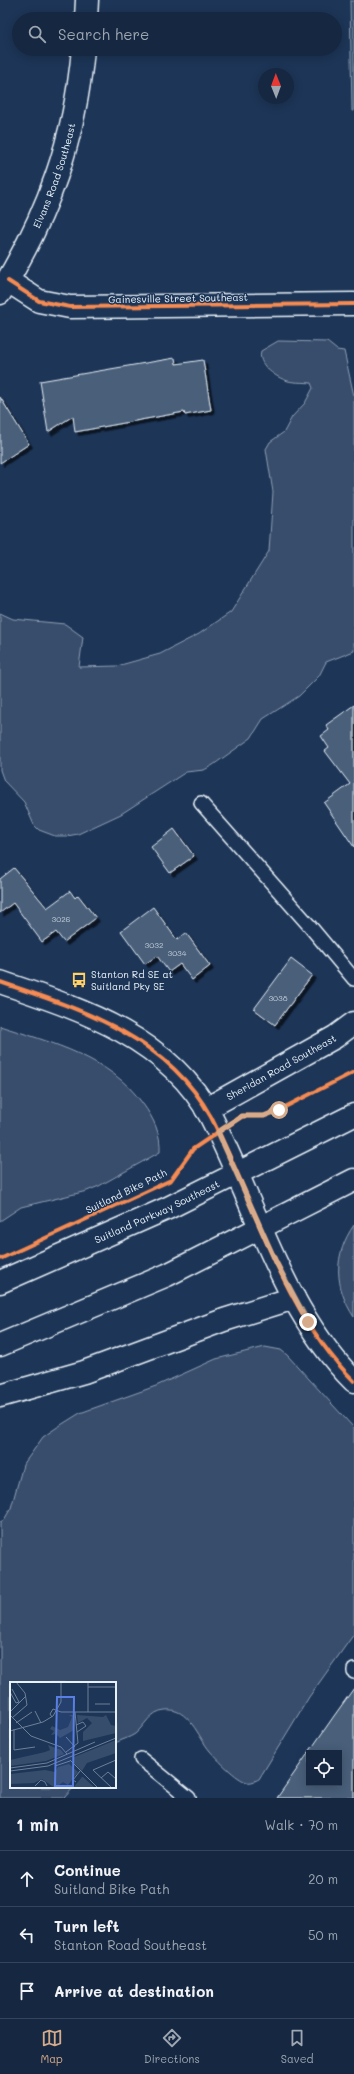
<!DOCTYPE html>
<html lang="en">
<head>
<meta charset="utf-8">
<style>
  body { margin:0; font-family:Mali,sans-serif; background:#1f3048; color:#f1f3f6 }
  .controls { position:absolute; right:12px; bottom:12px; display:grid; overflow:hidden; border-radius:0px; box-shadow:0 2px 10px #0003 }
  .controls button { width:36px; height:36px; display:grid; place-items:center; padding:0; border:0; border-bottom:1px solid #35445a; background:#162841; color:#f1f3f6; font:20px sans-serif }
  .compass { position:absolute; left:258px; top:68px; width:36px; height:36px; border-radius:50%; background:#162841; box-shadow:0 2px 10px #0003; rotate:359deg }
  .stop { position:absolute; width:12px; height:12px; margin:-9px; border:3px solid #d6ab8b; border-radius:50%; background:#fff }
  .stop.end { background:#d6ab8b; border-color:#fff; box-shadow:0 1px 4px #0008 }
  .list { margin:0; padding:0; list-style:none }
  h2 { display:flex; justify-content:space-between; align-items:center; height:52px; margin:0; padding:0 16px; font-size:17px }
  h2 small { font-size:13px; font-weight:400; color:#9ea6b1 }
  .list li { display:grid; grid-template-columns:26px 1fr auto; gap:12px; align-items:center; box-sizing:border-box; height:56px; padding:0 16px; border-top:1px solid #35445a }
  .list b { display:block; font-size:15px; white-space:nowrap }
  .list p { margin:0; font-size:13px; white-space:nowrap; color:#9ea6b1 }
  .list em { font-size:13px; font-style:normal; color:#9ea6b1 }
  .icon { flex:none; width:22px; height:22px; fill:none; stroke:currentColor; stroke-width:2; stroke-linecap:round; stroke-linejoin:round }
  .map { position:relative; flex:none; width:354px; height:1798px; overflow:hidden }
  .search { position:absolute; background:#162841; box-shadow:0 2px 10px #0003; left:12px; right:12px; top:12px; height:44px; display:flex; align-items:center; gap:10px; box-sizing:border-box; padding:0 14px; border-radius:22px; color:#9ea6b1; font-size:15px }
  .sheet { height:220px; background:#162841 }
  nav { display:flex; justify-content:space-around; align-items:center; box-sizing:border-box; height:56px; border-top:1px solid #35445a; background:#162841; font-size:11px; color:#9ea6b1 }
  nav a { display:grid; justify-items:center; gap:2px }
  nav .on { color:#d6ab8b }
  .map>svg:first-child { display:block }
  .green { fill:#374d6c; stroke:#909fb2 }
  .building { fill:#495e7a; stroke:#e8f1f8; fill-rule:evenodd; filter:url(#shadow) }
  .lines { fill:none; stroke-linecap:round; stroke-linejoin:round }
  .service-casing { stroke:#e8f1f8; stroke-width:16 }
  .minor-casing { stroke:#e8f1f8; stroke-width:25 }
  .tertiary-casing { stroke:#e8f1f8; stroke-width:25 }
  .trunk-casing { stroke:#e8f1f8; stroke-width:25 }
  .service { stroke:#1d3557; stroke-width:13 }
  .minor { stroke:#1d3557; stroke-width:22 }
  .tertiary { stroke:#1d3557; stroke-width:22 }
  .trunk { stroke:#1d3557; stroke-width:22 }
  .cycleway-casing { stroke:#1d3557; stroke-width:6 }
  .cycleway { stroke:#f68b52; stroke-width:4 }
  .route { stroke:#d6ab8b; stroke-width:5 }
  .labels { text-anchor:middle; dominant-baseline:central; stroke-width:3; stroke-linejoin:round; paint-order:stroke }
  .number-label { font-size:8px; fill:#c0ccd8 }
  .street-label { font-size:10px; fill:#e8f1f8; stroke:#1d3557 }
  .poi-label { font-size:10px; fill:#e8f1f8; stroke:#1d3557; text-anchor:start }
  .inset-road { fill:none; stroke:#6e8097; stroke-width:1 }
  .view { fill:#5a7fe2; fill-opacity:0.15; stroke:#5a7fe2; stroke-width:2 }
  .inset-edge { fill:none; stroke:#e8f1f8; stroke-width:2 }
</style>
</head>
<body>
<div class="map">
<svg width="354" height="1798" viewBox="0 0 354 1798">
  <defs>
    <filter id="shadow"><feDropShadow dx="3.5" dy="3.5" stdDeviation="0" flood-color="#0009"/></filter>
  </defs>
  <rect width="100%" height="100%" fill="#1d3557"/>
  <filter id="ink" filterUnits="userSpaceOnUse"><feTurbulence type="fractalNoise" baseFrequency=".025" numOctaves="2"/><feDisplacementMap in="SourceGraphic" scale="8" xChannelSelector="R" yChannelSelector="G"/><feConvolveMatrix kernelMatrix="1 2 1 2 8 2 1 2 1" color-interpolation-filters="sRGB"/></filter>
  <g filter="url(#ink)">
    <g class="green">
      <polygon points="350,1 354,1 354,111 352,111"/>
      <path d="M278,341L327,342L337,350L344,351L354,396V651L326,662L319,676L299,696L263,719L251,738L213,765L204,770L186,772L121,814L78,834L67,836H55L39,830L34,825L24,802L4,781L0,770V613L13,619L65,624L83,637L79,667L117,666L160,654L199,634L231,612L269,551L273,492L266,449L270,442L284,432L292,417L305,403L313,388L311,383C303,382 292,383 285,380C274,376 257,364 261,351Z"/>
      <path d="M0,1026C52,1043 110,1057 143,1104C154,1119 161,1134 160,1152L99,1186L87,1191L21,1207L0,1221Z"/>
      <path d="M354,1225V1317C334,1287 333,1255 354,1225Z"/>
      <path d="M265,1347L281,1350L287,1355L354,1428V1634L309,1697L259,1779C255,1781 251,1783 247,1782C237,1780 217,1759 210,1751C198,1737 189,1707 165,1710C150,1711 145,1726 135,1734C129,1738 121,1740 115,1743V1683H11V1787H74L64,1798H0V1522L4,1520L11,1508L23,1465L43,1437L56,1428L80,1413L156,1386L216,1359Z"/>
    </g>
    <g class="building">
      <polygon points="175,358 176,364 203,360 211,410 185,415 184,412 75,432 73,416 48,432 40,381"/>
      <polygon points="0,397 29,444 0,463"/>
      <polygon points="354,705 354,847 324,803 350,784 325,751 329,748 321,736 329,730 326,725"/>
      <polygon points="174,829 194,856 170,873 151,847"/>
      <polygon points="14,868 47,908 70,891 75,898 78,895 96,918 64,942 56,932 42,942 13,903 0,913 0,879"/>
      <polygon points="153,907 177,940 186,933 210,966 192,980 180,964 169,972 157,956 145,964 121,931"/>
      <polygon points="291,959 312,975 275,1025 254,1009"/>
      <path d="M354,1688V1798H277L334,1716ZM309,1753H339V1783H309Z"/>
    </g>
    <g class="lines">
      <defs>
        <g id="service">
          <polyline points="201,803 308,924 354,979"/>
          <polyline points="354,1670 354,1672"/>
          <polyline points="141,1759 189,1798"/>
        </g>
        <g id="minor">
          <polyline points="86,19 87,0"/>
          <polyline points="8,281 39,301 70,307 354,304"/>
          <path id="s1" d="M0,293C48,215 75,140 83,49"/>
          <path id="s2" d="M206,1109L335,1037L354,1023"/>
        </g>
        <path id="tertiary" d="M0,982C80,1009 168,1037 211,1117C256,1205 282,1309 354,1381"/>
        <g id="trunk">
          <path id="s3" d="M0,1282L168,1208L354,1115"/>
          <polyline points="0,1345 167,1275 354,1180"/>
          <polyline points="0,1396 84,1372 224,1320 294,1298"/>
        </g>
      </defs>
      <use href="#service" class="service-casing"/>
      <use href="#minor" class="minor-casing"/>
      <use href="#tertiary" class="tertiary-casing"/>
      <use href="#trunk" class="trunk-casing"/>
      <use href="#service" class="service"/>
      <use href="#minor" class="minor"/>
      <use href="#tertiary" class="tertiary"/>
      <use href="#trunk" class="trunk"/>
      <defs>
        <g id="cycleway">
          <polyline points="8,281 39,301 70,307 354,304"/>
          <path d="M0,982C80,1009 168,1037 211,1117C256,1205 282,1309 354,1381"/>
          <polyline points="0,1259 171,1180 193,1149 242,1116 264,1116 279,1110 354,1072"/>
        </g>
      </defs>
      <use href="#cycleway" class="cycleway-casing"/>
      <use href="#cycleway" class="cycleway"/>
    </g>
  </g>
  <g class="lines" filter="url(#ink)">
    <polyline class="route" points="279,1110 264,1116 242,1116 218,1132 276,1262 308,1322"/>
  </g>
  <defs>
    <symbol id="bus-bare" viewBox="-9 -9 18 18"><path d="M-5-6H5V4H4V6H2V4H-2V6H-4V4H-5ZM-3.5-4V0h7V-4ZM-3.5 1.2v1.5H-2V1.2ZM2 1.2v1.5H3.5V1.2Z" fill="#ffd166" stroke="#1d3557" stroke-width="2.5" paint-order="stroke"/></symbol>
  </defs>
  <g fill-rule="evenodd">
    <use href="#bus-bare" x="68" y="969" width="22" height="22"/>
  </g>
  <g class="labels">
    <g class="number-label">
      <text x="61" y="919">3026</text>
      <text x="154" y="945">3032</text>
      <text x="177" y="953">3034</text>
      <text x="278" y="998">3038</text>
    </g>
    <g class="street-label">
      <text stroke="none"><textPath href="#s1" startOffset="130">Elvans Road Southeast</textPath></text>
      <text transform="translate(178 298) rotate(-1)">Gainesville Street Southeast</text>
      <text stroke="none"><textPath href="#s2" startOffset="86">Sheridan Road Southeast</textPath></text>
      <text transform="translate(126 1191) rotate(-26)">Suitland Bike Path</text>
      <text stroke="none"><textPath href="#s3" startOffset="172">Suitland Parkway Southeast</textPath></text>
    </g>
    <g class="poi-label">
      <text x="91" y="974">Stanton Rd SE at<tspan x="91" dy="12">Suitland Pky SE</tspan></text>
    </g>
  </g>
  <g transform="translate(10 1682)">
    <rect width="106" height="106" fill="#1d3557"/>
    <path d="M59,33H64V48L50,56L46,52L41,53L44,49L40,47L42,44L50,48L58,45L62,35ZM67,33L93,35L96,33L101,43L106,44V51L73,59V50L82,41L77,36L68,41ZM106,58V71L77,81L72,89L63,80L64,75ZM38,63L51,68L54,72L36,79L0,84V78L35,70L40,68ZM59,82L68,90L58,103L53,100L45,106L32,97L24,101L0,102V92L35,88L45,90L48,85ZM72,95H73L85,106H63Z" fill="#374d6c"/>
    <path class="inset-road" d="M78,5H106M0,10L6,21L9,20L2,7M85,22H100M25,29L31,41M0,30L16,14M78,30V0M0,33L21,54L51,65L57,72M42,35L40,32L43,27L51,30H106M2,36L17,23L15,11L6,0M6,41L22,30M66,43L73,40L76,44L67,50M4,47V68L25,65M0,49L33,40L43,34L51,20V0M56,55L65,65M56,70L68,61L65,30M60,78L88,106M45,84L60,79M0,86L37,81L85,60M0,89L38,84L106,56M91,96L98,90L106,97M66,100L63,98L70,89M25,104L31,98L35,100L37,104M102,106L83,88L106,78"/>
    <path class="view" d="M47,15H64L63,104H45Z"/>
    <rect width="106" height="106" class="inset-edge"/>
  </g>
</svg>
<div class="controls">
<button><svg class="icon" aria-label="locate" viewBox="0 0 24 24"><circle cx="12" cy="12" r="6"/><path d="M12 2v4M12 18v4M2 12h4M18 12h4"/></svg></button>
</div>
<svg class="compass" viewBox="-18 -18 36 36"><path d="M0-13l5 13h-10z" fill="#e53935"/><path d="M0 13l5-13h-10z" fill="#9ea6b1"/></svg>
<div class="stop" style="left:279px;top:1110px"></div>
<div class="stop end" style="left:308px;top:1322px"></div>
<div class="search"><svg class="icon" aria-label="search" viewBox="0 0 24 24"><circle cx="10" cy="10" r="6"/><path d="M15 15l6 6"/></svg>Search here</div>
</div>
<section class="sheet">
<h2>1 min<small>Walk · 70 m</small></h2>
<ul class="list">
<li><svg class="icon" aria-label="ahead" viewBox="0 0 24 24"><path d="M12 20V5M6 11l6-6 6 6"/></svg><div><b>Continue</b><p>Suitland Bike Path</p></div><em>20 m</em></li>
<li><svg class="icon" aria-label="left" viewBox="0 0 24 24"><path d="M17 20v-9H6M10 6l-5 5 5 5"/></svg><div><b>Turn left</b><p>Stanton Road Southeast</p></div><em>50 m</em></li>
<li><svg class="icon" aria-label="arrive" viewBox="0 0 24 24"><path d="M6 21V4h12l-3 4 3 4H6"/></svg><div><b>Arrive at destination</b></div></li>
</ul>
</section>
<nav>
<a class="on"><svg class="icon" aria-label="map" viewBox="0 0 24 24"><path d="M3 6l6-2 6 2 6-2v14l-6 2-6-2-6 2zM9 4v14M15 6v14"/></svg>Map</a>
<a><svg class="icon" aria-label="directions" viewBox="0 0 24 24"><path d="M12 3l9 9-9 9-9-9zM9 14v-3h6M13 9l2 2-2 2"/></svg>Directions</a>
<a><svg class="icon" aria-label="saved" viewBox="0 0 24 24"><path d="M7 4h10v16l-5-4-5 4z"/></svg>Saved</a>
</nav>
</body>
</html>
